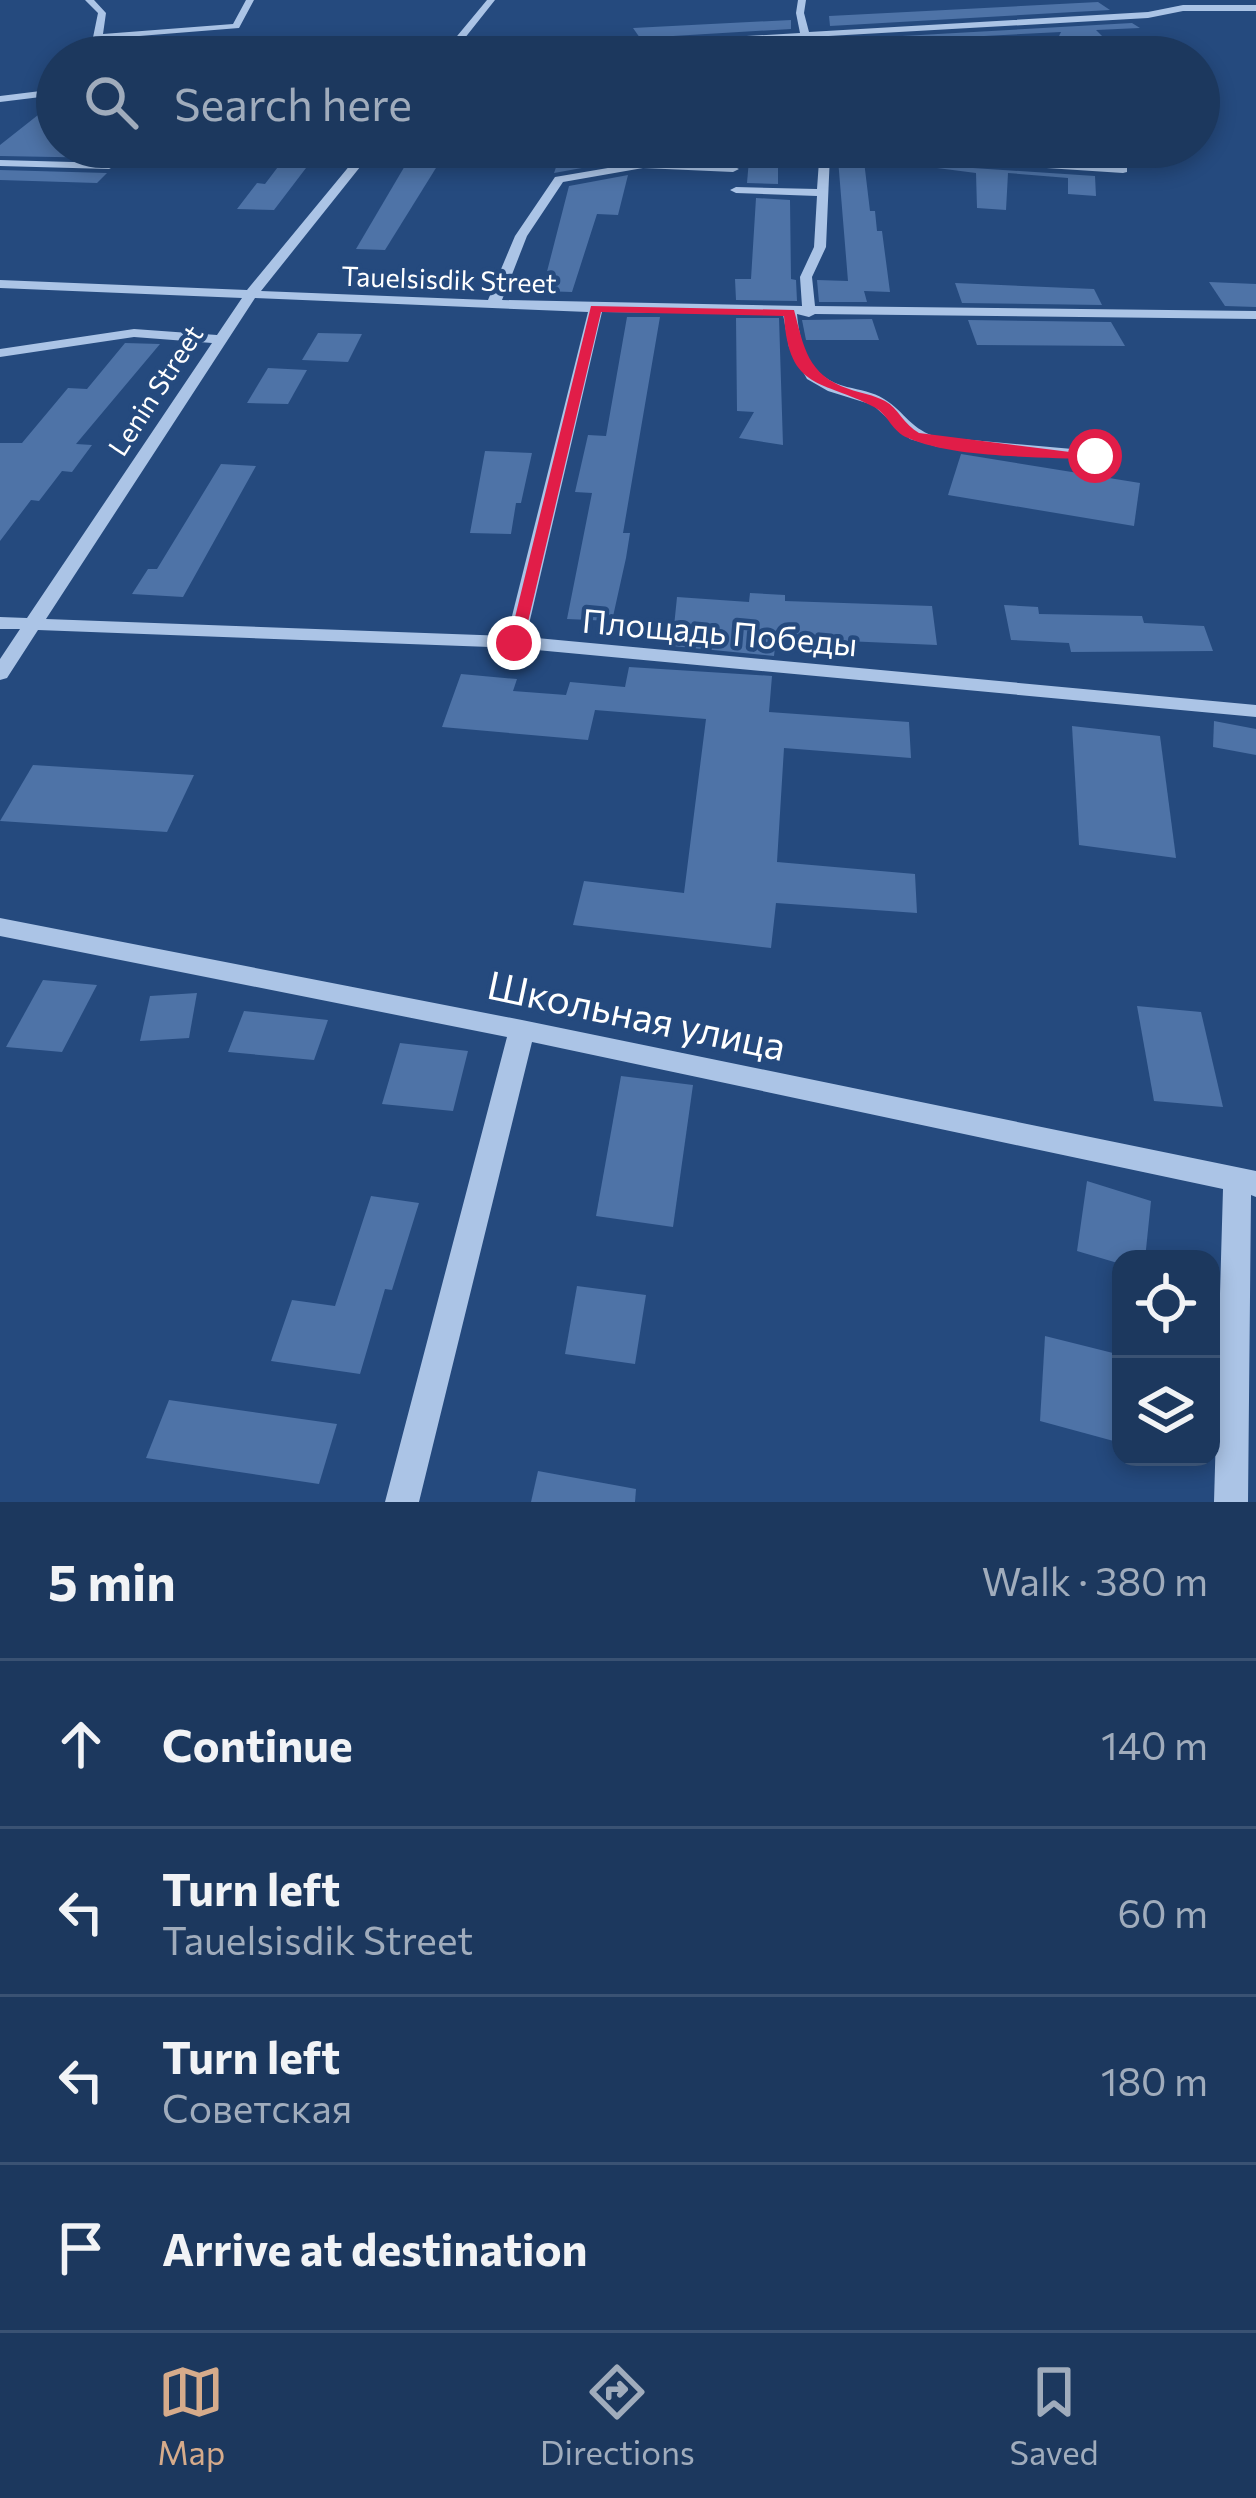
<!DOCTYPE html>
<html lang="en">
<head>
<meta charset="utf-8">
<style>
  body { margin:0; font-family:Commissioner,sans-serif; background:#253f64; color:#f1f3f6 }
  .controls { position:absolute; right:36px; bottom:36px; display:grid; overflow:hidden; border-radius:24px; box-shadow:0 6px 18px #0003 }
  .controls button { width:108px; height:108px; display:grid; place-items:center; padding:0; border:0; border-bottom:3px solid #3a5273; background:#1c385e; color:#f1f3f6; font:60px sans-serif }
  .stop { position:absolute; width:36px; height:36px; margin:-27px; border:9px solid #e11d48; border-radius:50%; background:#fff }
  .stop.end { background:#e11d48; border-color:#fff; box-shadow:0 3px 12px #0008 }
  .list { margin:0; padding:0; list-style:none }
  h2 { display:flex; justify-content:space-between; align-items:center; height:156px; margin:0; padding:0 48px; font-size:51px }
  h2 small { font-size:39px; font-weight:400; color:#a0acbc }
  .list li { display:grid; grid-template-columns:78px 1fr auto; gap:36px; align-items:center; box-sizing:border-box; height:168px; padding:0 48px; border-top:3px solid #3a5273 }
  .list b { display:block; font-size:45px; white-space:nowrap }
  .list p { margin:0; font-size:39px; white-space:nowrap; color:#a0acbc }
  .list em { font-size:39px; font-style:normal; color:#a0acbc }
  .icon { flex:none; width:66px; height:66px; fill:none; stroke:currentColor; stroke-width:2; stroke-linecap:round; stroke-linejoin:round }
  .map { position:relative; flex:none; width:1256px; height:1502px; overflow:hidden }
  .search { position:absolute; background:#1c385e; box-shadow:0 6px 18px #0003; left:36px; right:36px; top:36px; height:132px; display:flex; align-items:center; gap:30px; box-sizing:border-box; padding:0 42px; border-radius:66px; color:#a0acbc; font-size:45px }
  .sheet { height:828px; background:#1c385e }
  nav { display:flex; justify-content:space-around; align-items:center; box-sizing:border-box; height:168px; border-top:3px solid #3a5273; background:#1c385e; font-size:33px; color:#a0acbc }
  nav a { display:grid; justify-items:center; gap:6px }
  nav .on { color:#d6ab8b }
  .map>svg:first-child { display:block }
  .building { fill:#4e73a7 }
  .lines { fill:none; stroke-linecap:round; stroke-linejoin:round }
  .minor { fill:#abc4e6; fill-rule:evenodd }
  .route { fill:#e11d48 }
  .labels { text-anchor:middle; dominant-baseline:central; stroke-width:9; stroke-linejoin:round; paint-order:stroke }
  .far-street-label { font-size:27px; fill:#fff; stroke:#254a7e }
  .street-label { font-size:33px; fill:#fff; stroke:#254a7e }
  .near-street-label { font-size:39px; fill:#fff; stroke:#254a7e }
</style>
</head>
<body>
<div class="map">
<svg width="1256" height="1502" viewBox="0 0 1256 1502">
  <rect width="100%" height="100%" fill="#254a7e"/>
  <g class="building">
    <polygon points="1098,2 1110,10 830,26 829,16"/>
    <polygon points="791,20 791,29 640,38 633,28"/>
    <polygon points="1132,23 1140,28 1096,30 1121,55 1053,48 1061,32 831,44 831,40"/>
    <polygon points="57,100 57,147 133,149 118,163 109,158 0,156 0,145"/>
    <polygon points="293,147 322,147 274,210 237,209 257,183 265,184"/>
    <polygon points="416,147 449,147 385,250 356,249"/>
    <polygon points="563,147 635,147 632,159 554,173"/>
    <polygon points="898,147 1086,147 1086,161 898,148"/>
    <polygon points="750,148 778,148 778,184 747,183"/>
    <polygon points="838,159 864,161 870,211 875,211 877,231 882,231 890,292 864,291 867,302 819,302 817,280 848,281"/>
    <polygon points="898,163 1095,176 1096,196 1068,194 1068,178 1008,173 1006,210 977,208 976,173"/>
    <polygon points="0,170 107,173 97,183 0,180"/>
    <polygon points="628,175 618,215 597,214 572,292 542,291 569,186"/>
    <polygon points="756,198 790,200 791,279 796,280 797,301 736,300 735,279 751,279"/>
    <polygon points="1209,282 1256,284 1256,307 1225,306"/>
    <polygon points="955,283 1094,289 1102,305 962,303"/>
    <polygon points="627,317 660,317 623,533 630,533 626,558 612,621 567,619 592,493 575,492 588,435 606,436"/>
    <polygon points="736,318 779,318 783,445 739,438 754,412 737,411"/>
    <polygon points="872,319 879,340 806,340 802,320"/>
    <polygon points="968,320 1111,322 1125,346 977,345"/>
    <polygon points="318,333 362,334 348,362 302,360"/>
    <polygon points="125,343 160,344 76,444 92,445 72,472 62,471 39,501 31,500 0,541 0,443 22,443 68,388 87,389"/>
    <polygon points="268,368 307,370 288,404 247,403"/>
    <polygon points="485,451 532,453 521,503 516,503 511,534 470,533"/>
    <polygon points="961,454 1140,483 1134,526 948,495"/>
    <polygon points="221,464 256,466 183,597 132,594 148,569 157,569"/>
    <polygon points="750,593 785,595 785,601 932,606 937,645 776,638 774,656 672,646 677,597 749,602"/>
    <polygon points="1004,605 1038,607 1039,614 1142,616 1144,623 1204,626 1213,651 1071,652 1069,643 1011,640"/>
    <polygon points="629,667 772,676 769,712 909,722 911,758 784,748 777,862 915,874 917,913 776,903 771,948 573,925 584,881 684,893 706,719 595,710 588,740 442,727 461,674 517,679 513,691 566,695 570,682 625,687"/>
    <polygon points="1214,721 1256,729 1256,755 1213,747"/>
    <polygon points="1072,726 1160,736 1176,858 1079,845"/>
    <polygon points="33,765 194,775 167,832 0,821"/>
    <polygon points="43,980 97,985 62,1052 6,1047"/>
    <polygon points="197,993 189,1038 140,1041 150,996"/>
    <polygon points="1137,1006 1201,1012 1223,1107 1154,1101"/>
    <polygon points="244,1011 328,1020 314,1060 228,1052"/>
    <polygon points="400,1043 468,1051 453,1111 382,1104"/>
    <polygon points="621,1076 693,1085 673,1227 596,1216"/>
    <polygon points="1087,1181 1151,1201 1145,1259 1121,1259 1121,1264 1077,1251"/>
    <polygon points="371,1196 419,1203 392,1290 385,1289 360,1374 271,1361 292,1300 335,1306"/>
    <polygon points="577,1286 646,1295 635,1364 565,1354"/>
    <polygon points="1045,1336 1121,1355 1121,1443 1040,1421"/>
    <polygon points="169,1400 337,1424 319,1484 146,1458"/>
    <polygon points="538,1471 636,1489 635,1502 531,1502"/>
  </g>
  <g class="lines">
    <g class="minor">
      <polygon points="85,0 94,0 106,13 103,34 233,24 246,0 254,0 239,28 102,39 99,57 89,57 98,13"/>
      <polygon points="487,0 495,0 453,53 800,33 796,13 798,0 806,0 804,13 809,32 1148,12 1183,5 1256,5 1256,11 1183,11 1148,18 811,37 816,57 806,57 802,38 474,57 422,57 443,53"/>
      <polygon points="57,89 57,95 0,102 0,96"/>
      <path d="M365,147H376L261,291L488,300L515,236L555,177L643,162L733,166L739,169L733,172L643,168L563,182L527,236L502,300L802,306L800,277L814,247L817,196L736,193L730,190L736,187L817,189L820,147L1127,168V172L1123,173L830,154L826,247L812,277L815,306L1256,311V319L815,314L809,317L797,314C800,349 811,378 847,387C860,390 873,392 884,399C905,412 912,431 938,437L1095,451L1101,453V459L938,447L910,439L873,405L828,391L807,379L789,347L783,314L602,312L526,637L1256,705V717L515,648L38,630L7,678L0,680V659L20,629H0V617L27,618L212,343L134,337L0,357V349L134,329L217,335L242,298L0,288V280L247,290ZM255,298L588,312L507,636L46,619Z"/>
      <polygon points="0,160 109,163 115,166 109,169 0,166"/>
      <polygon points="0,918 522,1020 1256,1171 1256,1197 1251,1195 1248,1502 1214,1502 1223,1189 532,1042 419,1502 385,1502 507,1037 0,936"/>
    </g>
  </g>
  <path class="route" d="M591,306L794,310C804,347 807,375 849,389C860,393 874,395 885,401C898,408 904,425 919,433L1102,456L1095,460C1040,456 957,459 908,438C892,432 888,414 874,407C822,379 789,392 784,316L601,312L523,643L508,646Z"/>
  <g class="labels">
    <g class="far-street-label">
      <text transform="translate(449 279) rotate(2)">Tauelsisdik Street</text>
      <text transform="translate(155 390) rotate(-57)">Lenin Street</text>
    </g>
    <g class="street-label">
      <text transform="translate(720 631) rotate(5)">Площадь Победы</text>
    </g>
    <g class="near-street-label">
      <text transform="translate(637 1014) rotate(12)">Школьная улица</text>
    </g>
  </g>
</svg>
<div class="controls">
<button><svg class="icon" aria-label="locate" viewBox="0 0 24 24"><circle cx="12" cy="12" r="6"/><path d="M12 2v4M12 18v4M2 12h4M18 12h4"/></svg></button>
<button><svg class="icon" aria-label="layers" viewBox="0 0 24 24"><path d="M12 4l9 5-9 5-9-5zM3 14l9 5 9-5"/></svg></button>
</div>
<div class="stop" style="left:1095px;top:456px"></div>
<div class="stop end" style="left:514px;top:643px"></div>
<div class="search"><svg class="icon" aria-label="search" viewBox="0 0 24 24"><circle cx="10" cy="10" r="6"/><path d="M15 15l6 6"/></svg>Search here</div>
</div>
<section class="sheet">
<h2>5 min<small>Walk · 380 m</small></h2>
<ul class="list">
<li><svg class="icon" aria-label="ahead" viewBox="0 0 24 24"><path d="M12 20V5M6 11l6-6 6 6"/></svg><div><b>Continue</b></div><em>140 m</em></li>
<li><svg class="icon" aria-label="left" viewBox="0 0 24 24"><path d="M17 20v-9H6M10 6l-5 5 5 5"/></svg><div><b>Turn left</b><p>Tauelsisdik Street</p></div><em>60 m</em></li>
<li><svg class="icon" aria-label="left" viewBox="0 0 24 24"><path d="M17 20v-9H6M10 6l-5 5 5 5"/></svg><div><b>Turn left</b><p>Советская</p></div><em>180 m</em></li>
<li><svg class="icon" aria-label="arrive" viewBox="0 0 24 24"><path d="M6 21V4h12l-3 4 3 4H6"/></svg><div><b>Arrive at destination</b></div></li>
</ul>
</section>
<nav>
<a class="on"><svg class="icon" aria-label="map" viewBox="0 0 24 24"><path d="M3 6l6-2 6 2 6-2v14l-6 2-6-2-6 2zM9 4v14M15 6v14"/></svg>Map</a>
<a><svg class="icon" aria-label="directions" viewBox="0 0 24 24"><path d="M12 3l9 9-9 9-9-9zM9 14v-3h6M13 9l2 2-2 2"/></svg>Directions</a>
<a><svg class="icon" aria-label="saved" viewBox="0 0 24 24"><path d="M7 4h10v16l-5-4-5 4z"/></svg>Saved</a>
</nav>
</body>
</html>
